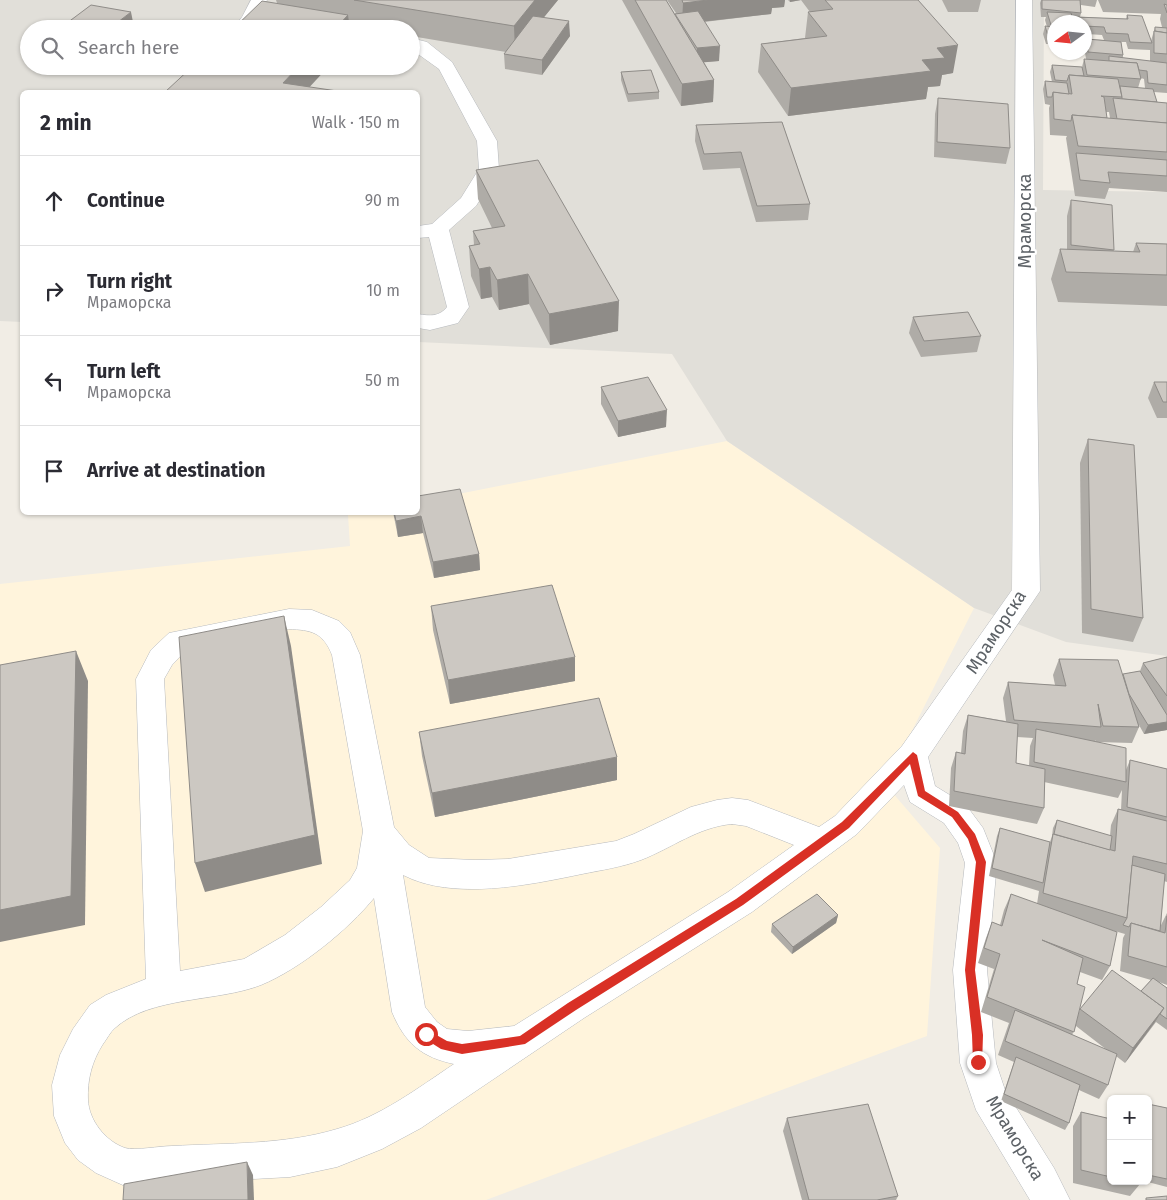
<!DOCTYPE html>
<html lang="en">
<head>
<meta charset="utf-8">
<style>
  body { margin:0; font-family:"Fira Sans",sans-serif; background:#f7f7f7; color:#2b2b33 }
  .controls { position:absolute; right:15px; bottom:15px; display:grid; overflow:hidden; border-radius:8px; box-shadow:0 1px 4px #0004 }
  .controls button { width:45px; height:45px; display:grid; place-items:center; padding:0; border:0; border-bottom:1px solid #e1e1e2; background:#fff; color:#2b2b33; font:25px sans-serif }
  .compass { position:absolute; left:1047px; top:15px; width:45px; height:45px; border-radius:50%; background:#fff; box-shadow:0 1px 4px #0004; rotate:255deg }
  .stop { position:absolute; width:15px; height:15px; margin:-11px; border:4px solid #d93025; border-radius:50%; background:#fff }
  .stop.end { background:#d93025; border-color:#fff; box-shadow:0 1px 5px #0008 }
  .list { margin:0; padding:0; list-style:none }
  h2 { display:flex; justify-content:space-between; align-items:center; height:65px; margin:0; padding:0 20px; font-size:21px }
  h2 small { font-size:16px; font-weight:400; color:#7c7c81 }
  .list li { display:grid; grid-template-columns:32px 1fr auto; gap:15px; align-items:center; box-sizing:border-box; height:90px; padding:0 20px; border-top:1px solid #e1e1e2 }
  .list b { display:block; font-size:19px; white-space:nowrap }
  .list p { margin:0; font-size:16px; white-space:nowrap; color:#7c7c81 }
  .list em { font-size:16px; font-style:normal; color:#7c7c81 }
  .icon { flex:none; width:28px; height:28px; fill:none; stroke:currentColor; stroke-width:2; stroke-linecap:round; stroke-linejoin:round }
  .map { position:relative; flex:none; width:1167px; height:1200px; overflow:hidden }
  .search { position:absolute; background:#fff; box-shadow:0 1px 4px #0004; left:20px; top:20px; width:400px; height:55px; display:flex; align-items:center; gap:12px; box-sizing:border-box; padding:0 18px; border-radius:28px; color:#7c7c81; font-size:19px }
  .panel { position:absolute; background:#fff; box-shadow:0 1px 4px #0004; left:20px; top:90px; width:400px; height:425px; border-radius:8px }
  .map>svg:first-child { display:block }
  .commercial { fill:#fff4dc }
  .industrial { fill:#e1dfd9; fill-rule:evenodd }
  .lines { fill:none; stroke-linecap:round; stroke-linejoin:round }
  .minor-casing { stroke:#b6b9bd; stroke-width:1 }
  .minor { fill:#fff; fill-rule:evenodd }
  .wall { fill:#afaca7; fill-rule:evenodd }
  .shaded-wall { fill:#8f8c88 }
  .building { fill:#ccc8c2; stroke:#8f8c88 }
  .route { fill:#d93025 }
  .labels { text-anchor:middle; dominant-baseline:central; stroke-width:4.5; stroke-linejoin:round; paint-order:stroke }
  .street-label { font-size:18px; fill:#5d6267; stroke:#fff }
</style>
</head>
<body>
<div class="map">
<svg width="1167" height="1200" viewBox="0 0 1167 1200">
  <rect width="100%" height="100%" fill="#f1ede5"/>
  <polygon class="commercial" points="727,441 974,608 885,784 940,848 927,1036 486,1200 0,1200 0,584 350,546 348,515 361,512 418,512 418,502"/>
  <path class="industrial" d="M0,0H1044L1043,190L1167,192V656L1066,642L974,608L727,441L672,354L418,342V92H22V322L0,321ZM29,29H411V66H29Z"/>
  <g class="lines">
    <defs>
      <g id="minor">
        <polygon points="251,0 267,0 258,19 250,29 232,29 242,17"/>
        <path d="M1016,0H1032L1040,591L928,757L935,786L966,805L983,828L997,863L987,970L996,1063L1005,1090L1054,1168L1070,1200H1030L976,1110L960,1063L953,970L965,863L958,843L944,823L910,802L904,785L857,834L752,912L584,1018L421,1128L382,1149L337,1167L290,1177L125,1186L96,1173L78,1160L65,1143L54,1116L52,1085L60,1055L73,1029L90,1005L106,995L146,979L136,679L151,650L169,633L289,609L312,610L339,621L350,632L360,655L394,827L409,845L429,858L475,860L508,859L616,841L634,834L691,807L717,800L732,798L748,800L819,827L835,816L902,746L1012,590ZM289,629C311,630 323,632 332,655L363,831L357,868L350,880L321,907L285,935L244,959L180,971L164,679L172,665L187,649ZM732,824L746,826L794,845L728,892L514,1026L468,1031L447,1029L437,1022L425,1007L403,875C453,901 529,885 582,874C602,870 622,867 641,860C672,848 698,827 732,824ZM374,898L392,1012C405,1043 421,1057 454,1064C418,1088 380,1117 337,1129C284,1145 227,1143 172,1146C160,1146 135,1151 125,1148C105,1141 89,1120 88,1100C87,1080 92,1061 103,1044C107,1039 110,1032 115,1028C150,996 218,1002 261,985C300,969 348,930 374,898Z"/>
        <path d="M411,38L427,42L452,62L497,141L499,169L476,206L449,230L469,307L458,323L430,330L418,328V314C430,316 439,317 447,307L429,237L418,238V226L432,224L461,198L479,169L477,141L439,69L411,49Z"/>
      </g>
    </defs>
    <use href="#minor" class="minor-casing"/>
    <use href="#minor" class="minor"/>
  </g>
  <g class="wall">
    <polygon points="276,0 558,0 544,17 570,36 542,75 505,69 504,54 506,52 411,36 411,29 366,29 350,26 350,29 277,3"/>
    <polygon points="622,0 666,0 675,14 676,13 667,0 785,0 784,7 772,8 771,14 704,22 719,61 704,62 714,80 713,102 681,106"/>
    <polygon points="788,0 918,0 953,73 942,75 940,86 928,87 926,99 788,116 758,72 761,44 805,38 808,12 810,12 801,0 790,2"/>
    <polygon points="942,0 981,0 978,12 948,12"/>
    <path d="M1041,0H1097L1095,7L1081,5V13L1080,17L1126,19L1127,15L1151,41L1155,27H1162L1160,19L1161,14L1103,12L1098,0H1167V93L1154,92L1157,102L1167,103V192L1109,188L1105,199L1075,196L1066,138L1067,136L1050,135L1049,108L1050,105L1045,104L1043,89L1045,81L1052,82L1050,72L1052,65L1082,67L1084,59H1086L1084,46V22H1074L1075,20H1073L1054,22V44H1046L1043,34L1045,26L1047,27L1045,20L1046,17H1041L1040,3ZM1087,34L1102,35L1104,40L1088,39ZM1121,42H1126L1128,49L1150,50V61L1123,58V55ZM1141,78L1144,79L1145,88H1138ZM1106,112H1109L1110,118H1107Z"/>
    <polygon points="621,72 659,92 659,99 628,102 621,80"/>
    <polygon points="938,98 1010,148 1006,164 934,157 935,114"/>
    <polygon points="782,122 810,204 808,220 756,222 740,168 703,170 695,141 696,125"/>
    <polygon points="476,170 618,331 550,345 529,304 499,310 492,297 481,299 471,276 469,246 474,245 473,231 492,228 478,199"/>
    <polygon points="1071,200 1114,250 1113,251 1133,252 1136,243 1167,244 1167,306 1058,302 1051,279 1060,249 1067,250 1067,216"/>
    <polygon points="913,317 981,336 977,352 921,357 909,333"/>
    <polygon points="1154,382 1167,382 1167,418 1157,418 1148,398"/>
    <polygon points="601,387 666,427 618,437 601,404"/>
    <polygon points="1088,439 1143,618 1133,642 1082,633 1080,463"/>
    <polygon points="393,512 418,512 479,554 480,570 434,578 423,533 398,537"/>
    <polygon points="431,606 575,681 450,704 433,630"/>
    <path d="M1167,657V730L1144,734L1139,725V727L1132,743L1096,742L1095,740V742L1126,770L1130,760L1167,769V882L1164,881L1161,925L1167,913V985L1159,982L1167,988V1030L1156,1022L1125,1063L1116,1056L1108,1085L1099,1099L1079,1090L1069,1123L1065,1130L1001,1101L1014,1062L998,1055L1009,1023L981,1012L994,969L978,963L986,938L992,922L1000,925L1004,910L1011,894L1037,904L1039,891L989,876L997,836L1000,828L1050,842L1052,836L1053,828L1057,820L1110,836L1111,825L1118,809L1121,810L1122,790L1118,798L1044,782V808L1037,824L949,806L951,768L956,752L961,753L963,731L968,715L1006,721L1003,698L1008,682L1055,685L1053,675L1059,659L1123,674L1140,671L1143,663ZM1017,737L1033,738L1030,746L1029,766L1016,763ZM1111,930L1125,934L1123,938L1120,971L1151,980L1141,991L1080,1009L1079,1012L1077,984L1080,972L1102,980L1110,966ZM1076,1026L1107,1050L1072,1035Z"/>
    <polygon points="419,732 617,780 435,817 422,756"/>
    <polygon points="838,915 836,923 792,954 771,932 772,924"/>
    <polygon points="1148,1104 1167,1108 1167,1187 1144,1181 1148,1181"/>
    <polygon points="1081,1112 1111,1119 1111,1181 1140,1181 1140,1184 1130,1196 1073,1183 1073,1126"/>
    <polygon points="787,1118 898,1196 896,1200 802,1200 783,1131"/>
  </g>
  <g class="shaded-wall">
    <polygon points="535,0 558,0 515,53 514,26"/>
    <polygon points="708,0 785,0 784,7 772,8 771,14 682,24 683,3"/>
    <polygon points="790,0 801,0 790,2"/>
    <polygon points="131,12 134,27 131,29 109,29"/>
    <polygon points="348,15 350,29 335,29"/>
    <polygon points="569,21 570,36 542,75 542,60"/>
    <polygon points="958,45 953,73 942,75 940,86 928,87 926,99 788,116 791,88 922,60 937,48"/>
    <polygon points="720,46 719,61 696,63 697,48"/>
    <polygon points="299,66 329,66 305,92 283,83"/>
    <polygon points="714,80 713,102 681,106 682,84"/>
    <polygon points="490,267 492,297 481,299 479,269"/>
    <polygon points="528,274 529,304 499,310 497,280"/>
    <polygon points="619,301 618,331 550,345 549,314"/>
    <polygon points="667,410 666,427 618,437 618,421"/>
    <polygon points="421,516 423,533 398,537 396,521"/>
    <polygon points="479,554 480,570 434,578 433,562"/>
    <polygon points="284,616 291,646 322,864 205,892 195,863"/>
    <polygon points="76,651 88,681 85,925 0,942 0,910"/>
    <polygon points="575,657 575,681 450,704 448,680"/>
    <polygon points="1167,722 1167,730 1144,734 1148,725"/>
    <polygon points="617,757 617,780 435,817 432,793"/>
    <polygon points="838,915 836,923 792,954 793,947"/>
    <polygon points="1164,1008 1155,1022 1125,1063 1133,1048"/>
    <polygon points="247,1162 253,1175 254,1200 248,1200"/>
  </g>
  <g class="building">
    <polygon points="354,0 535,0 514,26"/>
    <polygon points="635,0 666,0 714,80 682,84"/>
    <polygon points="682,0 708,0 683,3"/>
    <polygon points="825,0 918,0 958,45 937,48 945,58 922,60 931,71 791,88 761,44 827,36 808,12 833,9"/>
    <polygon points="1042,0 1080,0 1081,13 1042,9"/>
    <polygon points="262,1 348,15 335,29 233,29"/>
    <polygon points="1164,4 1167,5 1167,13"/>
    <polygon points="91,5 131,12 109,29 59,29"/>
    <polygon points="698,11 720,46 697,48 675,14"/>
    <polygon points="1047,12 1071,13 1074,22 1054,22 1054,25 1051,25"/>
    <polygon points="1127,15 1142,16 1152,43 1130,42 1128,34 1106,33 1104,27 1084,26 1084,22 1077,22 1075,17 1128,19"/>
    <polygon points="533,16 569,21 542,60 504,54"/>
    <polygon points="1045,26 1054,27 1054,36 1048,36"/>
    <polygon points="1155,27 1167,28 1167,33 1155,31"/>
    <polygon points="1084,28 1085,28 1088,38 1084,38"/>
    <polygon points="1154,31 1167,33 1167,54 1154,53"/>
    <polygon points="1087,39 1121,42 1123,55 1088,52"/>
    <polygon points="1109,56 1167,63 1167,85 1148,83 1147,71 1139,70 1137,63 1109,61"/>
    <polygon points="1084,59 1137,63 1141,79 1087,75"/>
    <polygon points="1052,65 1082,67 1084,76 1069,75 1067,81 1055,80"/>
    <polygon points="193,66 299,66 283,83 344,92 165,92"/>
    <polygon points="651,70 659,92 628,94 621,72"/>
    <polygon points="1069,75 1118,79 1122,97 1101,96 1104,97 1107,118 1072,115 1071,121 1054,119 1053,92 1072,94"/>
    <polygon points="1045,81 1067,83 1069,94 1053,92 1052,97 1047,97"/>
    <polygon points="1120,86 1153,89 1157,102 1122,99 1122,97"/>
    <polygon points="938,98 1008,104 1010,148 937,142"/>
    <polygon points="1113,98 1167,103 1167,123 1117,119"/>
    <polygon points="1072,115 1167,123 1167,152 1078,146"/>
    <polygon points="782,122 810,204 757,206 741,152 704,154 696,125"/>
    <polygon points="1076,153 1167,160 1167,176 1108,172 1110,183 1080,180"/>
    <polygon points="538,160 619,301 549,314 528,274 497,280 490,267 479,269 469,246 480,244 473,231 505,226 476,170"/>
    <polygon points="1071,200 1112,205 1114,250 1071,245"/>
    <polygon points="1136,243 1167,244 1167,275 1066,272 1060,249 1140,252"/>
    <polygon points="968,312 981,336 924,341 913,317"/>
    <polygon points="648,377 667,410 618,421 601,387"/>
    <polygon points="1154,382 1167,382 1167,402 1163,402"/>
    <polygon points="1088,439 1134,445 1143,618 1091,609"/>
    <polygon points="460,489 479,554 433,562 421,516 396,521 394,512 418,512 418,496"/>
    <polygon points="552,585 575,657 448,680 431,606"/>
    <polygon points="284,616 315,835 195,863 179,637"/>
    <polygon points="76,651 71,896 0,910 0,665"/>
    <polygon points="1167,657 1167,696 1143,663"/>
    <polygon points="1059,659 1118,660 1139,727 1103,726 1098,704 1101,727 1014,720 1008,682 1066,686"/>
    <polygon points="1140,671 1167,715 1167,722 1148,725 1129,694 1123,674"/>
    <polygon points="599,698 617,757 432,793 419,732"/>
    <polygon points="968,715 1018,724 1016,763 1045,769 1044,808 954,791 956,752 965,754"/>
    <polygon points="1036,729 1126,748 1126,782 1034,762"/>
    <polygon points="1130,760 1167,769 1167,817 1127,807"/>
    <polygon points="1118,809 1167,821 1167,864 1133,856 1127,918 1043,893 1053,834 1115,851"/>
    <polygon points="1057,820 1112,836 1110,850 1054,834"/>
    <polygon points="1000,828 1050,842 1043,883 992,868"/>
    <polygon points="1132,865 1165,874 1160,931 1131,923 1129,927 1123,925 1127,918"/>
    <polygon points="817,894 838,915 793,947 772,924"/>
    <polygon points="1011,894 1117,932 1110,966 1042,940 1083,958 1077,984 1085,987 1074,1032 987,997 1000,954 984,948 992,922 1002,926"/>
    <polygon points="1167,916 1167,967 1128,956 1131,923 1165,933"/>
    <polygon points="1112,970 1164,1008 1133,1048 1080,1009"/>
    <polygon points="1153,978 1167,988 1167,1019 1160,1014 1164,1008 1141,991"/>
    <polygon points="1015,1010 1117,1054 1108,1085 1005,1041"/>
    <polygon points="1016,1057 1080,1085 1069,1123 1004,1094"/>
    <polygon points="868,1104 898,1196 877,1200 809,1200 787,1118"/>
    <polygon points="1148,1104 1167,1108 1167,1179 1148,1175"/>
    <polygon points="1081,1112 1111,1119 1111,1177 1081,1170"/>
    <polygon points="247,1162 248,1200 123,1200 124,1184"/>
    <polygon points="1129,1181 1140,1181 1140,1184"/>
    <polygon points="1167,1196 1167,1200 1146,1200 1146,1198"/>
  </g>
  <polygon class="route" points="913,752 917,755 925,791 958,812 975,834 986,862 975,970 983,1035 982,1066 975,1066 973,1062 972,1035 965,970 976,862 968,839 952,817 918,796 910,764 849,828 743,905 576,1010 525,1044 462,1054 441,1049 422,1037 420,1034 426,1029 447,1041 462,1044 520,1036 568,1003 736,899 842,822"/>
  <g class="labels">
    <g class="street-label">
      <text transform="translate(1025 221) rotate(-90)">Мраморска</text>
      <text transform="translate(996 632) rotate(-57)">Мраморска</text>
      <text transform="translate(1015 1138) rotate(59)">Мраморска</text>
    </g>
  </g>
</svg>
<div class="controls">
<button>+</button>
<button>−</button>
</div>
<svg class="compass" viewBox="-18 -18 36 36"><path d="M0-13l5 13h-10z" fill="#e53935"/><path d="M0 13l5-13h-10z" fill="#7c7c81"/></svg>
<div class="stop" style="left:426px;top:1034px"></div>
<div class="stop end" style="left:978px;top:1062px"></div>
<div class="search"><svg class="icon" aria-label="search" viewBox="0 0 24 24"><circle cx="10" cy="10" r="6"/><path d="M15 15l6 6"/></svg>Search here</div>
<section class="panel">
<h2>2 min<small>Walk · 150 m</small></h2>
<ul class="list">
<li><svg class="icon" aria-label="ahead" viewBox="0 0 24 24"><path d="M12 20V5M6 11l6-6 6 6"/></svg><div><b>Continue</b></div><em>90 m</em></li>
<li><svg class="icon" aria-label="right" viewBox="0 0 24 24"><path d="M7 20v-9h11M14 6l5 5-5 5"/></svg><div><b>Turn right</b><p>Мраморска</p></div><em>10 m</em></li>
<li><svg class="icon" aria-label="left" viewBox="0 0 24 24"><path d="M17 20v-9H6M10 6l-5 5 5 5"/></svg><div><b>Turn left</b><p>Мраморска</p></div><em>50 m</em></li>
<li><svg class="icon" aria-label="arrive" viewBox="0 0 24 24"><path d="M6 21V4h12l-3 4 3 4H6"/></svg><div><b>Arrive at destination</b></div></li>
</ul>
</section>
</div>
</body>
</html>
